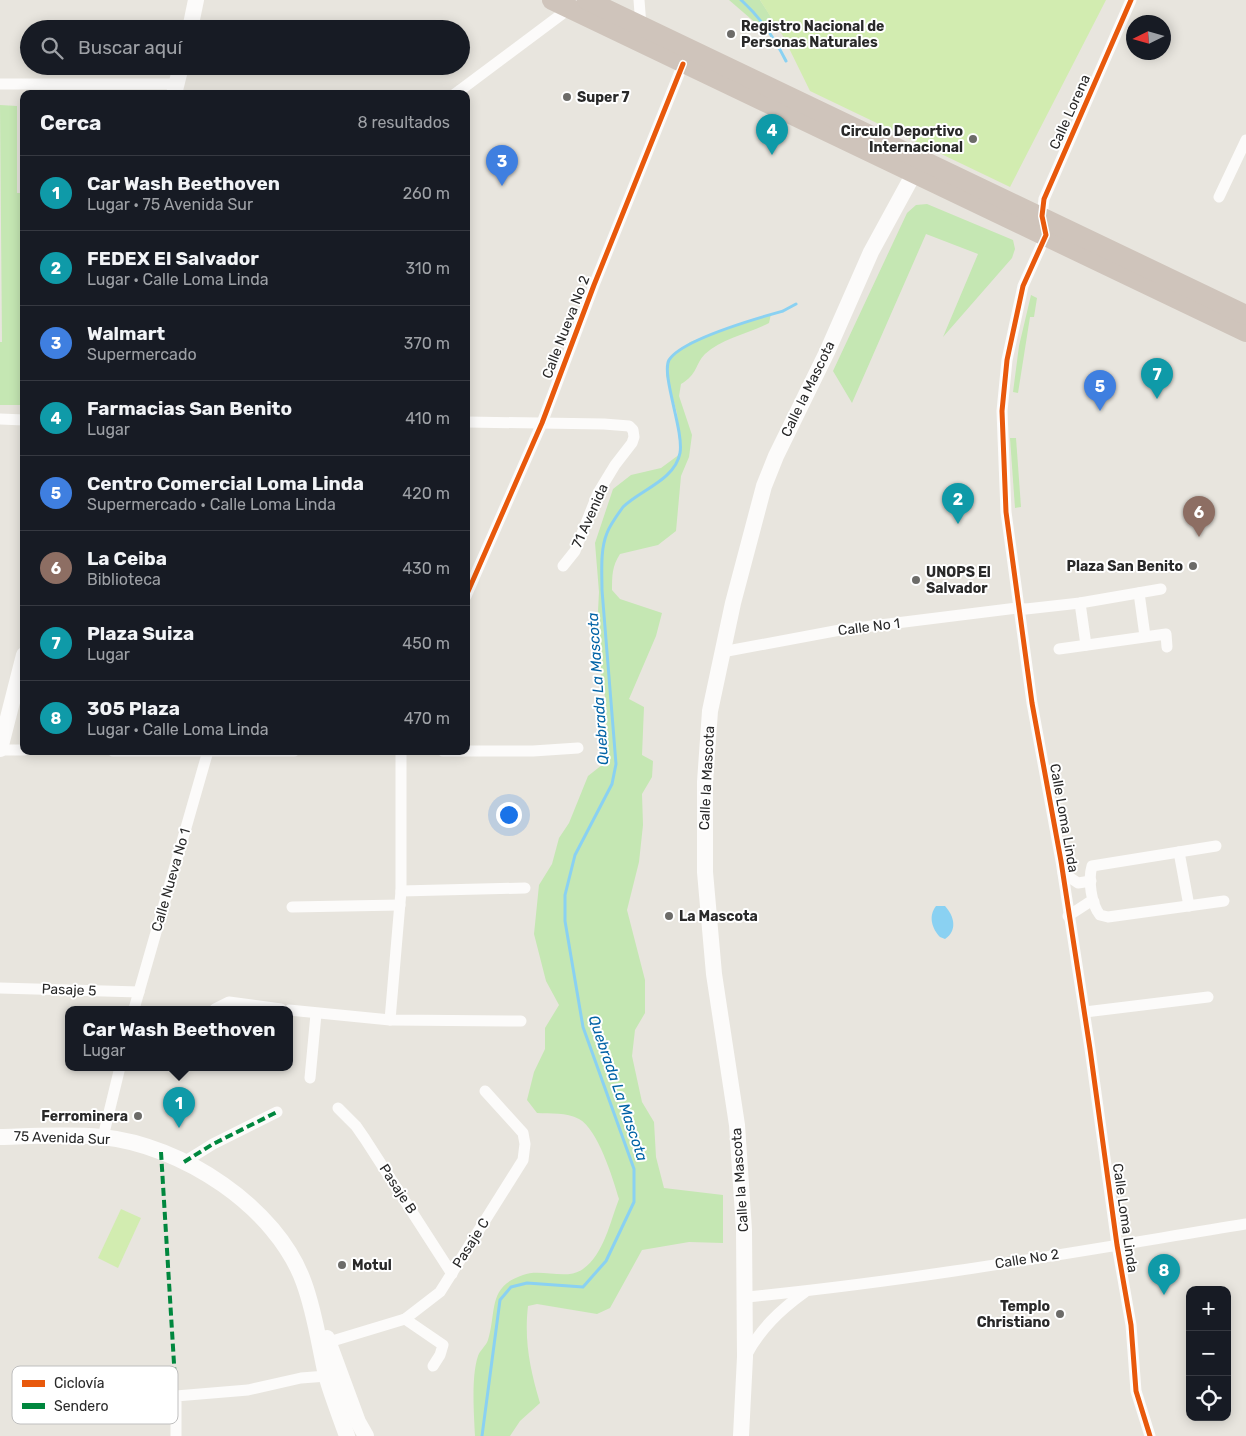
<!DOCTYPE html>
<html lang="es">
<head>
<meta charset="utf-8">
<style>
  body { margin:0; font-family:Rubik,sans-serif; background:#242831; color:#f1f3f6 }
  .controls { position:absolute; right:15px; bottom:15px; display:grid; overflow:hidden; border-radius:10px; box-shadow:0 2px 12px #0003 }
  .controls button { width:45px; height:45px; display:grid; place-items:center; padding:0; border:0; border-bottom:1px solid #363941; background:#171b24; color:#f1f3f6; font:25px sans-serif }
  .compass { position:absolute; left:1126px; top:15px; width:45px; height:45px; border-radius:50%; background:#171b24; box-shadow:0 2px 12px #0003; rotate:265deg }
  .you { position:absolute; left:508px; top:814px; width:18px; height:18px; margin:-12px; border:4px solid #fff; border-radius:50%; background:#1a73e8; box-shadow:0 0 0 8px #1a73e833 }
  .badge { display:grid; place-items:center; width:32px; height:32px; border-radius:50%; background:#d93025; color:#fff; font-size:16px; font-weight:700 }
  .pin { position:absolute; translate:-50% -41px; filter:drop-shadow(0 1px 2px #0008) }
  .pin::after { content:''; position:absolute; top:26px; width:18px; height:15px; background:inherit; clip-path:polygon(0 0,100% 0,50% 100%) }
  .popup { position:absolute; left:65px; top:1006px; width:228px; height:65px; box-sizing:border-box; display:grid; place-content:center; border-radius:10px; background:#171b24; filter:drop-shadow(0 1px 4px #0005); font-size:16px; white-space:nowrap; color:#9ea1a6 }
  .popup b { font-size:19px; color:#f1f3f6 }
  .popup::after { content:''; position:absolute; left:50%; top:100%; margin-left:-10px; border:10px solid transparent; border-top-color:#171b24 }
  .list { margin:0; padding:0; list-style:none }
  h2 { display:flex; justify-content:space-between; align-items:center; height:65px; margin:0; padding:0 20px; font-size:21px }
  h2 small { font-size:16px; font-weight:400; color:#9ea1a6 }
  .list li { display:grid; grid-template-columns:32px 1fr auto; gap:15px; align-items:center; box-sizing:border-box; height:75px; padding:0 20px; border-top:1px solid #363941 }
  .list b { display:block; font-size:19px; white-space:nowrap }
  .list p { margin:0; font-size:16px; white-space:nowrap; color:#9ea1a6 }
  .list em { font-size:16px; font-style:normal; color:#9ea1a6 }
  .icon { flex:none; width:28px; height:28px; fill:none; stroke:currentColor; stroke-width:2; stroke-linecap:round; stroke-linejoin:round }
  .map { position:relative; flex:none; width:1246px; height:1436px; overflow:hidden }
  .search { position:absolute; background:#171b24; box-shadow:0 2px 12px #0003; left:20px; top:20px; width:450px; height:55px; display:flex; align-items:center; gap:12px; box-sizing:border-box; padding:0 18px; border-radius:28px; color:#9ea1a6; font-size:19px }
  .panel { position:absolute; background:#171b24; box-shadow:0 2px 12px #0003; left:20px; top:90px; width:450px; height:665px; border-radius:10px }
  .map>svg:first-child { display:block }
  .green { fill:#c5e7b3 }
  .pitch { fill:#d2ecb0 }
  .water { fill:#8ad1f2 }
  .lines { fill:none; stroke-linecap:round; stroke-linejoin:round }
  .stream { stroke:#8ad1f2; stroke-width:3 }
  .street { stroke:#fcfbfa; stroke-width:11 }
  .secondary { stroke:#fcfbfa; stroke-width:16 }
  .highway { stroke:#cfc4bb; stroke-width:20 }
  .quiet { stroke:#00873e; stroke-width:4; stroke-dasharray:8 4; stroke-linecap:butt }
  .cycleway-casing { stroke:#fff; stroke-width:8 }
  .cycleway { stroke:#e8590c; stroke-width:5 }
  .poi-dot { fill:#6c6b68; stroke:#fff; stroke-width:2 }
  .labels { text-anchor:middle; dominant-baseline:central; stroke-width:4; stroke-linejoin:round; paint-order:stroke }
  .poi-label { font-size:14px; font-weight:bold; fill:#292929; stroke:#fff; text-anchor:start }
  .street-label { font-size:14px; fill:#292929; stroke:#fff }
  .water-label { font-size:15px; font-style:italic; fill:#0163a6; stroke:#fff }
  .key { fill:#fff; stroke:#bfbfbf; stroke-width:1 }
  .key-label { font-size:14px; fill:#292929 }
</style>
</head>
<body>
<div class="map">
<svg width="1246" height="1436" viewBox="0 0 1246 1436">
  <rect width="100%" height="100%" fill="#e8e5de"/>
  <g class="green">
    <polygon points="729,0 760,0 775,23 758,25"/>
    <polygon points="0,105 17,106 17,193 24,193 24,405 0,405 0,342 2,342"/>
    <polygon points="927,204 1013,240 1015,249 1012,258 943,337 978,254 926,234 852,403 833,371 907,213 916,205"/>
    <polygon points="1031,295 1037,298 1034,317 1030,317 1018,393 1013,392 1019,346"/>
    <path d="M771,314L769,323C748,334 722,338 705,354C695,364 698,374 681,384L679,396L692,435L689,457L681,476L676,531L658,545L620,554C612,566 612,576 612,590L620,599L662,613L656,636L629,699L644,707L642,755L653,761L652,777L642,794L643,825L639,862L627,910L645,980V1013L635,1030L632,1056L642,1102L654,1122L656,1157L664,1188L723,1195V1243L689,1242L642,1250L610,1308L597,1314L537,1304L528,1306C524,1341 530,1369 540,1403L520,1421L510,1436H475C474,1414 471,1377 478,1356C480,1350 486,1346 488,1340C497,1311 487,1287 523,1275C541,1268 567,1281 583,1269C604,1254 610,1222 619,1199C613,1179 598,1129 579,1119C566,1112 551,1114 537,1113L527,1100L534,1072L545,1049V1028L559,1005L546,981L534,934L539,885L552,864L559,838L569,823L588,776L607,761L606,702L596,649L599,592L595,543L613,489L631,475L661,468L680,454L677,413L666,375L669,360L690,342Z"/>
    <polygon points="1010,438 1016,438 1021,507 1015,508"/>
  </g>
  <g class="pitch">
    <polygon points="760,0 1106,0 1010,187 810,91 783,36"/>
    <polygon points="121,1209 141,1218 118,1268 98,1258"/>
  </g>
  <path class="water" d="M936,906H945C954,916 958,930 945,939L940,937C932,929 928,916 936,906Z"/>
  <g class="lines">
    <g class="stream">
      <path d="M741,0C761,18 774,37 786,61"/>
      <path d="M482,1436L500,1300L511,1287L527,1283L583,1287L606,1261L634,1202V1169L583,1027L565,921V895L575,855L612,784L616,764L602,590C602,572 600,550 607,533C610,525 618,514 623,507C640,490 675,480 680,453C684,431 661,374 669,360C682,339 758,318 783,311L796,304"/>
    </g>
    <g class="street">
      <polyline points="639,0 641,26"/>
      <polyline points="1131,0 1044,199 1042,216 1046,235 1023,286 1007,360 1002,411 1006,512 1032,703 1061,861 1090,1049 1117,1245 1131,1325 1136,1391 1150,1436"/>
      <polyline points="0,84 176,84"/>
      <polyline points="455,94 570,8"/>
      <polyline points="1219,197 1246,140"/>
      <polyline points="0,419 24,420"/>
      <polyline points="466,422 604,424 629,426 633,430 634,437 632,443 615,465 598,493 575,551 563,566"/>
      <polyline points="1139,593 1145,636"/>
      <polyline points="466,596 542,423 594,285 683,64"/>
      <polyline points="1080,603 1086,645"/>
      <polyline points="1059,649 1166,634 1167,647"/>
      <polyline points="722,652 840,630 1017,608 1026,609 1080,603 1161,589"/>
      <polyline points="0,750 24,750"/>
      <polyline points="113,751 294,751"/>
      <polyline points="443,751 533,751 578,748"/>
      <path d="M1216,846L1092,866C1088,880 1091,904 1100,915L1108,917L1224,901"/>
      <polyline points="1179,852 1189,906"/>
      <polyline points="1063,873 1078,883 1091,881"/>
      <polyline points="401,891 525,888"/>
      <polyline points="292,907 400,905"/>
      <polyline points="1068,916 1088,903 1094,902"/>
      <polyline points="0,988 139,992"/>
      <polyline points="134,1009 208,751"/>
      <polyline points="215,1009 229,1002 281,1009"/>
      <polyline points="289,1010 390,1020 521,1021"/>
      <polyline points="1085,1012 1208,997"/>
      <polyline points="390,1020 401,891 401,751"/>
      <polyline points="310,1078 316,1014"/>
      <polyline points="338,1108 356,1126 365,1139 452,1274"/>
      <polyline points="103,1137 120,1067"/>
      <polyline points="184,1162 213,1144 277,1112"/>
      <path d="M746,1297C913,1281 1080,1251 1246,1224"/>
      <polyline points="405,1319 443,1345 440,1355 433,1366"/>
      <polyline points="329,1342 405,1319 440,1292 523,1160 525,1144 523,1133 485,1091"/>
      <path d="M746,1356C760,1329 780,1310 805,1292"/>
      <polyline points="176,1436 176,1396 248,1390 301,1378 327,1376"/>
    </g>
    <g class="secondary">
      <polyline points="190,29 196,0"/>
      <polyline points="174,94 181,66"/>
      <polyline points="0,749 24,655"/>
      <path d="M0,1137C34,1136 69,1134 102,1137C182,1145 277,1207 304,1283C315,1313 319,1344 326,1375C332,1396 340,1416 347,1436"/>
      <polyline points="327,1338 358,1422 366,1436"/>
      <polyline points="741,1436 745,1357 744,1230 737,1125 714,974 705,872 705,782 710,711 733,603 764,486 776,456 827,352 871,252 919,164"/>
    </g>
    <g class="highway">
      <polyline points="552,0 1246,332"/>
      <polyline points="587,0 1246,315"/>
    </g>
    <g class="quiet">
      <polyline points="161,1152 176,1396"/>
      <polyline points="184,1162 213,1144 277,1112"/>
    </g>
    <defs>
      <g id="cycleway">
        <polyline points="1131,0 1044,199 1042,216 1046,235 1023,286 1007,360 1002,411 1006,512 1032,703 1061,861 1090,1049 1117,1245 1131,1325 1136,1391 1150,1436"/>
        <polyline points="466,596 542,423 594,285 683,64"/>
      </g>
    </defs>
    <use href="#cycleway" class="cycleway-casing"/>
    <use href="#cycleway" class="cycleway"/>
  </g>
  <g class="poi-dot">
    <circle cx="731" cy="34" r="5"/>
    <circle cx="567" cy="97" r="5"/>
    <circle cx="973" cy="139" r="5"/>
    <circle cx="1193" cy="566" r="5"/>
    <circle cx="916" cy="580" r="5"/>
    <circle cx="669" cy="916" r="5"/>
    <circle cx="138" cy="1116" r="5"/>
    <circle cx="342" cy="1265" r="5"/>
    <circle cx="1060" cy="1314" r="5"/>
  </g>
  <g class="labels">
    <g class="poi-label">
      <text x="741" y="26">Registro Nacional de<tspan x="741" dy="16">Personas Naturales</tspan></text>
      <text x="577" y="97">Super 7</text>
      <text x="963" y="131" text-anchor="end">Circulo Deportivo<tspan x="963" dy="16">Internacional</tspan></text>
      <text x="1183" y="566" text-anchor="end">Plaza San Benito</text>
      <text x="926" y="572">UNOPS El<tspan x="926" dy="16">Salvador</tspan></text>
      <text x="679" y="916">La Mascota</text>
      <text x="128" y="1116" text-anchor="end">Ferrominera</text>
      <text x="352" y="1265">Motul</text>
      <text x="1050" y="1306" text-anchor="end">Templo<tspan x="1050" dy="16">Christiano</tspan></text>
    </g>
    <g class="street-label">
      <text transform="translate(1070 112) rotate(-66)">Calle Lorena</text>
      <text transform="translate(566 327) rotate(-69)">Calle Nueva No 2</text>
      <text transform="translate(808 389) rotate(-64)">Calle la Mascota</text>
      <text transform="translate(590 516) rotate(-66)">71 Avenida</text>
      <text transform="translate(869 627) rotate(-7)">Calle No 1</text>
      <text transform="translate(707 778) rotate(-87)">Calle la Mascota</text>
      <text transform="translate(1064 818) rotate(80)">Calle Loma Linda</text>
      <text transform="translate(171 880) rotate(-74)">Calle Nueva No 1</text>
      <text transform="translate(69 990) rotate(2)">Pasaje 5</text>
      <text transform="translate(62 1138) rotate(2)">75 Avenida Sur</text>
      <text transform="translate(740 1180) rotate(-94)">Calle la Mascota</text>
      <text transform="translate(398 1189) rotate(57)">Pasaje B</text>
      <text transform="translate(1125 1218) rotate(82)">Calle Loma Linda</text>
      <text transform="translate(471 1243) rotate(-58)">Pasaje C</text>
      <text transform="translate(1027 1259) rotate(-9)">Calle No 2</text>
    </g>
    <g class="water-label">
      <text transform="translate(598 689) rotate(-94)">Quebrada La Mascota</text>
      <text transform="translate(618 1088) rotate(71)">Quebrada La Mascota</text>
    </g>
  </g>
  <rect x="12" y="1366" width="166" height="58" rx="8" class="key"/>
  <rect x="22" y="1380" width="23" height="7" fill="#e8590c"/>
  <rect x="22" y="1403" width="23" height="6" fill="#00873e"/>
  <g class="key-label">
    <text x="54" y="1388">Ciclovía</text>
    <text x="54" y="1411">Sendero</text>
  </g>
</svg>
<div class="controls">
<button>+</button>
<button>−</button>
<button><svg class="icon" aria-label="locate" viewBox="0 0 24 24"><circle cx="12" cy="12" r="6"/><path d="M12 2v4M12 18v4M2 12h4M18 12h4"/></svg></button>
</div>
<svg class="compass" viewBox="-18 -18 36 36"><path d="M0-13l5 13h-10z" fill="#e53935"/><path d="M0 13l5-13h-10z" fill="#9ea1a6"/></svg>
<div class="you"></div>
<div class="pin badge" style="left:179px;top:1128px;background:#0f9aa8">1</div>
<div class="popup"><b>Car Wash Beethoven</b>Lugar</div>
<div class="pin badge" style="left:958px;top:524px;background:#0f9aa8">2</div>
<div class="pin badge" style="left:502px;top:186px;background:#3f7fe0">3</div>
<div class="pin badge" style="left:772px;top:155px;background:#0f9aa8">4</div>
<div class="pin badge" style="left:1100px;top:411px;background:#3f7fe0">5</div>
<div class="pin badge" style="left:1199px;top:537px;background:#8d6e63">6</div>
<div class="pin badge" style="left:1157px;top:399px;background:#0f9aa8">7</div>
<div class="pin badge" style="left:1164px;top:1295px;background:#0f9aa8">8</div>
<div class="search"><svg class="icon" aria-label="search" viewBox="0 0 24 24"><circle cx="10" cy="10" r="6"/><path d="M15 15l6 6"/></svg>Buscar aquí</div>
<section class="panel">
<h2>Cerca<small>8 resultados</small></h2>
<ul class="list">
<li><span class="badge" style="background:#0f9aa8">1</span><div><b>Car Wash Beethoven</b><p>Lugar · 75 Avenida Sur</p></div><em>260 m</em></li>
<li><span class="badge" style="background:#0f9aa8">2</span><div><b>FEDEX El Salvador</b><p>Lugar · Calle Loma Linda</p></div><em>310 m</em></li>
<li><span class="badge" style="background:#3f7fe0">3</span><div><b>Walmart</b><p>Supermercado</p></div><em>370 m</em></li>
<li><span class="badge" style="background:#0f9aa8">4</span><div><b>Farmacias San Benito</b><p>Lugar</p></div><em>410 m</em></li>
<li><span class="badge" style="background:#3f7fe0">5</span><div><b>Centro Comercial Loma Linda</b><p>Supermercado · Calle Loma Linda</p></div><em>420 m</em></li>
<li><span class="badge" style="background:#8d6e63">6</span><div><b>La Ceiba</b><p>Biblioteca</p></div><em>430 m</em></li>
<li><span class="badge" style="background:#0f9aa8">7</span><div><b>Plaza Suiza</b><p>Lugar</p></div><em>450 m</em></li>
<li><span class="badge" style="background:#0f9aa8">8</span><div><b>305 Plaza</b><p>Lugar · Calle Loma Linda</p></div><em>470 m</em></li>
</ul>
</section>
</div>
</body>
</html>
